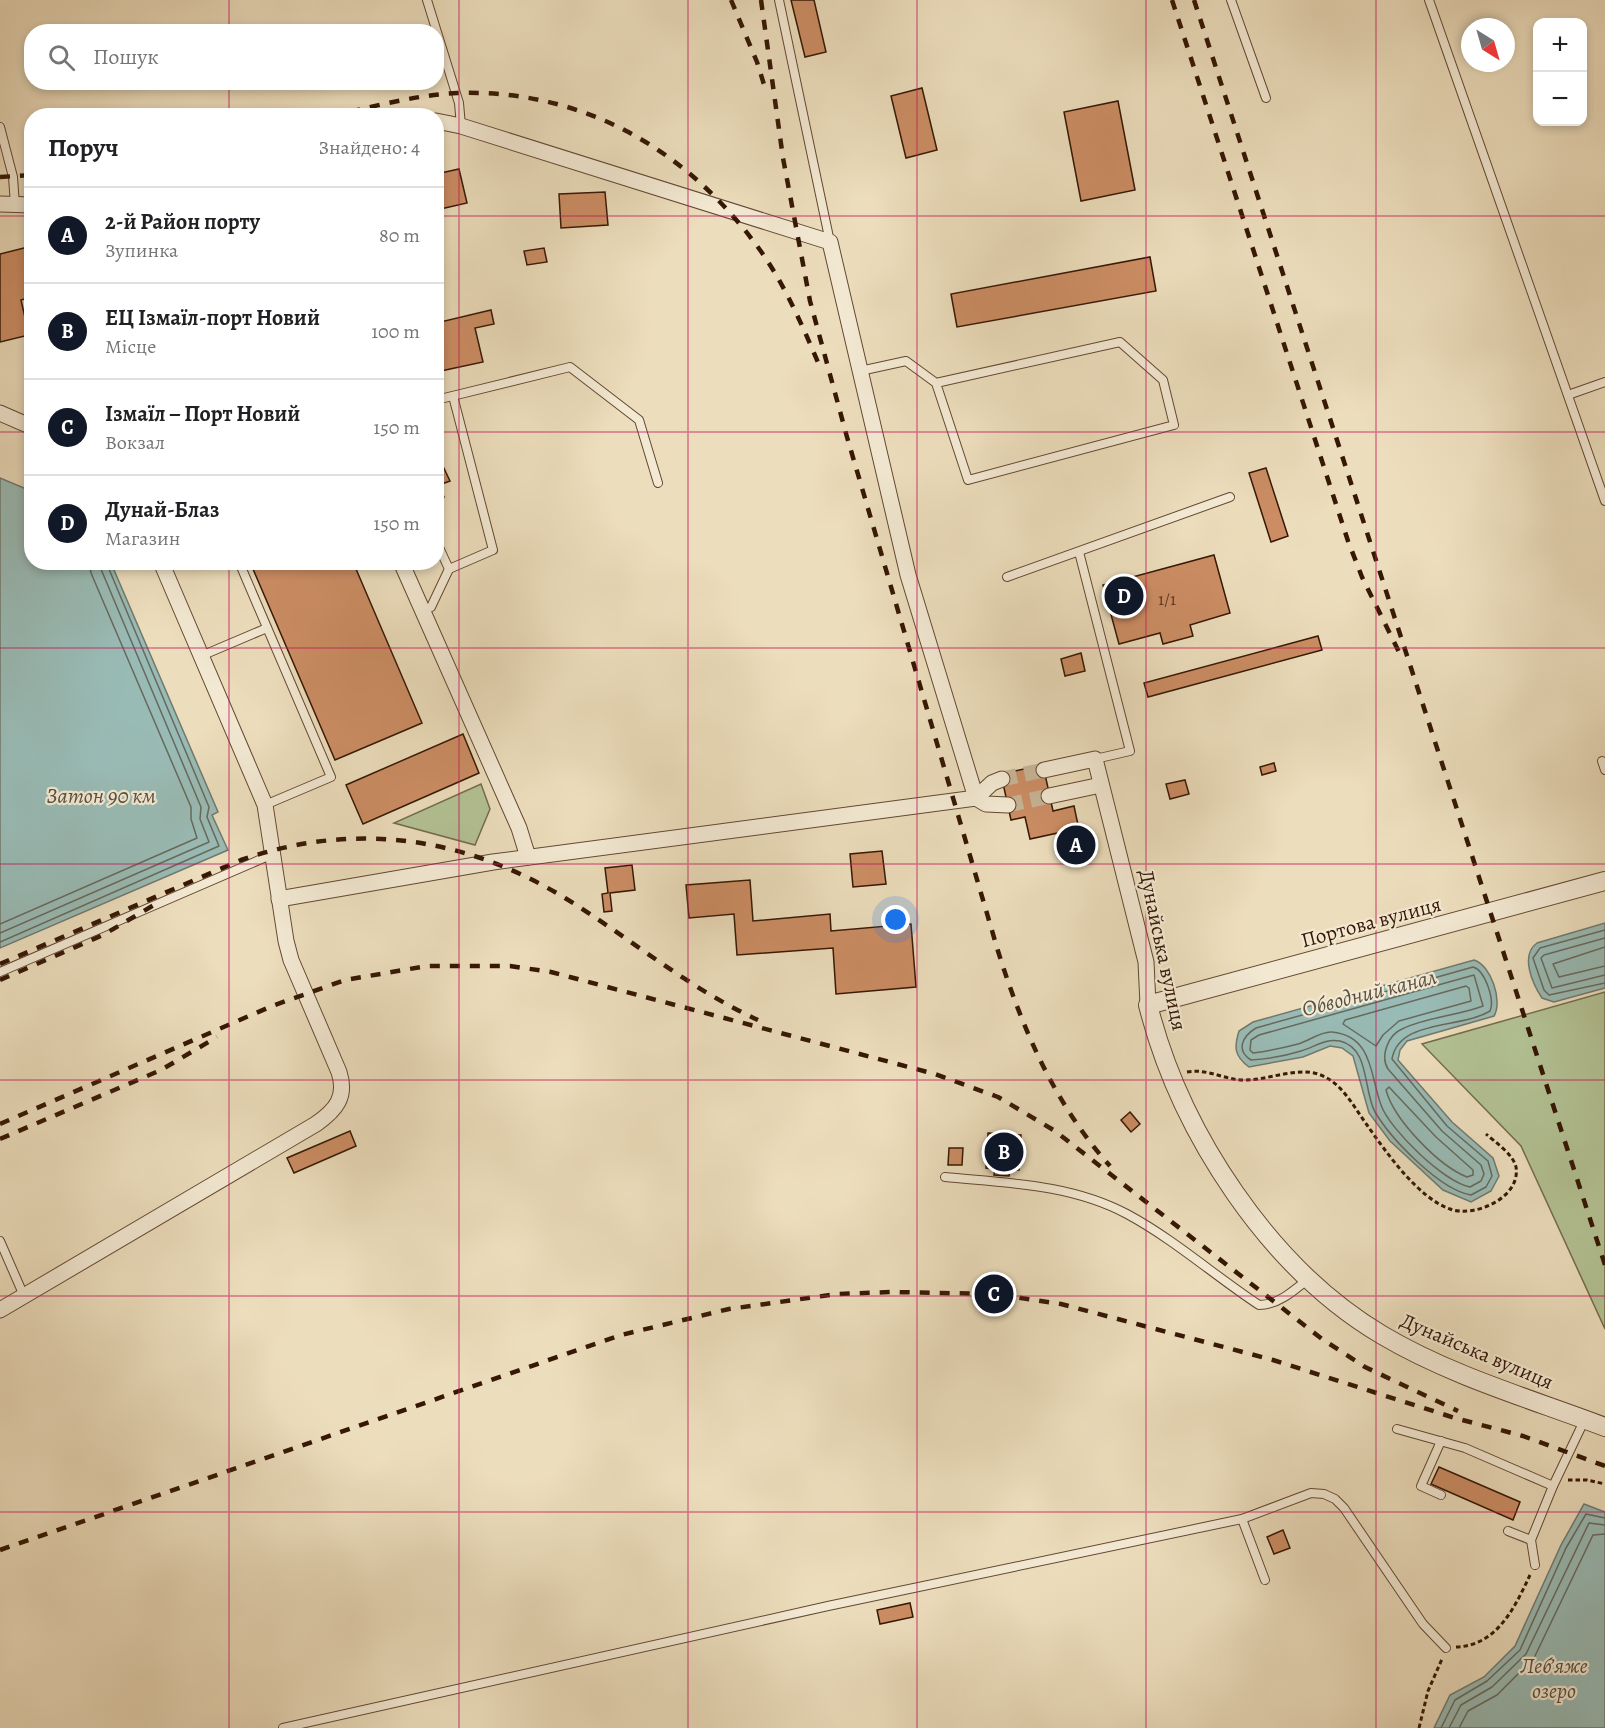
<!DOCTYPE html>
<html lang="uk">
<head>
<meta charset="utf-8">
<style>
  body { margin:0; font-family:Alegreya,serif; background:#f6f6f6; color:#202124 }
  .controls { position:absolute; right:18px; top:18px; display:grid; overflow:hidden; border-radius:12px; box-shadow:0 3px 9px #0003 }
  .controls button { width:54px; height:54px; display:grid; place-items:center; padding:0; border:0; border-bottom:2px solid #e0e0e0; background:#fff; color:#202124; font:30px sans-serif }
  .compass { position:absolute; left:1461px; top:18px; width:54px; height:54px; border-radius:50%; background:#fff; box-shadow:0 3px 9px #0003; rotate:143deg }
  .you { position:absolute; left:896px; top:920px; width:21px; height:21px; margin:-15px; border:4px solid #fff; border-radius:50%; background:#1a73e8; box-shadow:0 0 0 9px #1a73e833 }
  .badge { display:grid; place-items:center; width:39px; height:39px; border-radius:50%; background:#111827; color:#fff; font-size:20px; font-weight:700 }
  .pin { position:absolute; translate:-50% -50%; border:3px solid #fff; box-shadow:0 2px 6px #0006 }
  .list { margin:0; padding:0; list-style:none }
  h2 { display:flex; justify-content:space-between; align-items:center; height:78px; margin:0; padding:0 24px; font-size:26px }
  h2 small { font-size:20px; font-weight:400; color:#757577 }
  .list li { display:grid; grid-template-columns:39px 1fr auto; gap:18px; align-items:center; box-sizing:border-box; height:96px; padding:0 24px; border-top:2px solid #e0e0e0 }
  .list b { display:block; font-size:22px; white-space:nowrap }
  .list p { margin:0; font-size:20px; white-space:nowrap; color:#757577 }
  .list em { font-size:20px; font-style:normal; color:#757577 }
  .icon { flex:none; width:33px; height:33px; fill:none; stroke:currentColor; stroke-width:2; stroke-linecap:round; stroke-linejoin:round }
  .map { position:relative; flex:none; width:1605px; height:1728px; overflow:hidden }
  .search { position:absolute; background:#fff; box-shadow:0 3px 9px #0003; left:24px; top:24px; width:420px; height:66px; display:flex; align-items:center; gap:15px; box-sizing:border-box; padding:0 21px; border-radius:24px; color:#757577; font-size:22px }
  .panel { position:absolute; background:#fff; box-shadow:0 3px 9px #0003; left:24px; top:108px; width:420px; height:462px; border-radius:24px }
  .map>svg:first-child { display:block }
  .green { fill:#b3c294; stroke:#746c4c; stroke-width:1.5 }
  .water { fill:#99bbb5; stroke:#71796e; stroke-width:1.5 }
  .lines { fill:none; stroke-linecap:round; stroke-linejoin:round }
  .shore { stroke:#67695c; stroke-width:1.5 }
  .building { fill:#cc8d64; stroke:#351704; stroke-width:1.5 }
  .minor-tunnel { stroke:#c7b597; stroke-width:15; stroke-dasharray:15 8; stroke-linecap:butt }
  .service-casing { stroke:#634832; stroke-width:10 }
  .minor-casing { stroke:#634832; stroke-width:17 }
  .tertiary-casing { stroke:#634832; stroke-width:20 }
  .path { stroke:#351704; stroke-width:3; stroke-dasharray:4.5 3; stroke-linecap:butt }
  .service { stroke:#f3e9d3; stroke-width:8 }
  .minor { stroke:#f3e9d3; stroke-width:15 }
  .tertiary { stroke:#f3e9d3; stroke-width:18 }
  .rail { stroke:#351704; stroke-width:4.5; stroke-dasharray:10 10; stroke-linecap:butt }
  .grid { fill:none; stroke:#c2185b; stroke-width:1.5; stroke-opacity:0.55 }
  .labels { text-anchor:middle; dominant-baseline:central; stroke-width:4.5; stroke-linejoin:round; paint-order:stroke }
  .number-label { font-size:18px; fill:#5b341c }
  .street-label { font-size:21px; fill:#351704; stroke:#f3e9d3 }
  .water-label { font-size:22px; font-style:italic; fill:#585042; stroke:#f3e9d3 }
</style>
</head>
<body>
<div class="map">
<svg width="1605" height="1728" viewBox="0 0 1605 1728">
  <rect width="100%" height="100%" fill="#ecddbc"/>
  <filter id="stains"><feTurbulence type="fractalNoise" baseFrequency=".00333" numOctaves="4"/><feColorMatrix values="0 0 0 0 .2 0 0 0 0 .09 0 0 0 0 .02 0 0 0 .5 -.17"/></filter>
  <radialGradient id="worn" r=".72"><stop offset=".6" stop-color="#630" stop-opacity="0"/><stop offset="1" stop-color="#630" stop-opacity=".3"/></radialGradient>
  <g class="green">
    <polygon points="481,784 490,809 475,845 394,823"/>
    <polygon points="1605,992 1605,1329 1521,1146 1422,1044"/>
  </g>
  <g class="water">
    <polygon points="0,478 31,491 32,562 111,563 218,812 212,815 228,850 0,948"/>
    <path d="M1605,923V988L1554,1002L1542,998C1532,983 1520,955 1537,943Z"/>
    <path d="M1474,960C1491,965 1503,1001 1494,1016L1407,1041L1400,1050L1398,1060L1452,1122L1493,1158L1499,1176L1491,1191L1471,1202L1443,1190L1390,1141L1369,1113L1353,1056L1342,1048L1330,1046L1303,1057L1249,1067C1234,1056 1234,1047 1239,1031L1253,1022Z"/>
    <polygon points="1584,1504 1605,1512 1605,1728 1434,1728 1450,1695 1484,1677 1515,1646 1561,1545"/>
  </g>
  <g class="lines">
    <g class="shore">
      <polyline points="0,924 197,838 191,819 191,807 91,573 89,562"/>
      <polyline points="1605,930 1540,948 1533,958 1544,990 1549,995 1605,983"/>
      <polyline points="0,933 209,842 200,819 201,807 98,562"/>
      <polyline points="1605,938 1544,955 1541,958 1552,988 1605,975"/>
      <polyline points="0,942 219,846 207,817 209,807 106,562"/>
      <polyline points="1605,947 1553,964 1559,977 1605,966"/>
      <path d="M1473,967C1485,970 1495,1000 1490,1011C1461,1029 1399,1019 1392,1059L1447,1126L1488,1161L1492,1176L1486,1187L1471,1195C1440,1190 1391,1139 1375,1112C1363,1090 1370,1048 1340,1041C1325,1038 1315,1047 1301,1051C1285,1056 1267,1059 1251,1060C1235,1050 1243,1036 1256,1028Z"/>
      <path d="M1474,975L1483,1006C1457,1016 1426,1017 1402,1029C1388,1035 1380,1056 1388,1069L1442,1131L1481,1165L1484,1174L1481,1181L1470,1187C1444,1182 1390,1130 1381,1105C1370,1075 1373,1036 1332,1032C1321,1031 1309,1041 1298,1044C1283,1048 1268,1051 1253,1053L1250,1050L1251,1040L1259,1035Z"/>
      <polygon points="1466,986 1469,988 1471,1001 1399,1021 1383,1035 1376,1046 1343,1024 1345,1020"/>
      <path d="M1389,1087L1436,1137L1473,1170V1175L1467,1177C1439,1166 1394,1120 1386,1090Z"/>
      <polyline points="1441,1728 1455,1700 1487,1681 1520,1650 1566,1548 1586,1514 1605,1518"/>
      <polyline points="1449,1728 1461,1705 1492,1687 1526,1654 1589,1523 1605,1525"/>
      <polyline points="1459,1728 1468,1711 1497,1695 1534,1658 1593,1535 1605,1534"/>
    </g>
  </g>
  <g class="building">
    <polygon points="791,0 814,0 826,52 805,57"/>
    <polygon points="922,88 937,150 906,158 891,96"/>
    <polygon points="1118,101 1135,190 1081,201 1064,112"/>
    <polygon points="459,169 467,203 436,210 436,174"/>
    <polygon points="605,192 608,225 561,228 559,194"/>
    <polygon points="32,246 32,297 21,300 29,335 0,342 0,254"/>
    <polygon points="544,248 547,262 527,265 524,251"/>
    <polygon points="1150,257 1156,291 957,327 951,294"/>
    <polygon points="491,310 494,324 475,328 483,362 436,372 436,323"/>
    <polygon points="441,462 450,481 439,485 444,497 436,500 436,464"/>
    <polygon points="1266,468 1288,536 1271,542 1249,473"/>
    <polygon points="1214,555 1230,613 1190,625 1193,636 1163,644 1160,633 1119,644 1103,585"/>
    <polygon points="250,562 353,562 422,723 335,760"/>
    <polygon points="1318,636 1322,650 1148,697 1144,683"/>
    <polygon points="1081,653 1085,671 1065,676 1061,659"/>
    <polygon points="463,734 479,773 363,824 346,785"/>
    <polygon points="1274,763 1276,771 1262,775 1260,767"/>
    <polygon points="1043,765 1053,811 1074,806 1085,858 1073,861 1067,831 1030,839 1025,817 1011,820 1001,774"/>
    <polygon points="1185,780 1189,794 1170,799 1166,784"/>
    <polygon points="882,851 886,884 853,887 850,854"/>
    <polygon points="632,865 635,890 610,893 612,911 604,912 602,894 608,893 605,868"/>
    <polygon points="750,880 753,921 830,914 831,931 911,924 916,987 836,994 833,948 737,955 734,914 689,918 686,885"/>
    <polygon points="1130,1112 1140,1124 1131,1132 1121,1120"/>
    <polygon points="350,1131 356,1146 294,1173 287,1158"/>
    <polygon points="988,1133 1021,1135 1019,1170 1010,1170 1009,1176 994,1175 995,1169 986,1168"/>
    <polygon points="949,1148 963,1148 962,1165 948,1165"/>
    <polygon points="1439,1467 1520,1502 1513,1520 1431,1484"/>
    <polygon points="1283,1530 1290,1548 1274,1554 1267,1537"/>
    <polygon points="910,1603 913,1617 880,1624 877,1610"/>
  </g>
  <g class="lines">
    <g class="minor-tunnel">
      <polyline points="1002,779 1044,770"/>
      <polyline points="1008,805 1049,796"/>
    </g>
    <defs>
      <g id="service">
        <polyline points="427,0 459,103 461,126"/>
        <polyline points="779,0 830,242"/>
        <polyline points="1231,0 1266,98"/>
        <polyline points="1429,0 1605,501"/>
        <polyline points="0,127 13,177 15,205"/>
        <polyline points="860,371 906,361 936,383 968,480 1174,425 1163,380 1120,342 936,383"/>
        <polyline points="1568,395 1605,382"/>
        <polyline points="436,400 570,367 639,420 658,483"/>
        <polyline points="1079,552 1130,751 1095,759"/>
        <polyline points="239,562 331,777 265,805"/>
        <polyline points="449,569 493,550 453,396"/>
        <polyline points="1007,577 1230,497"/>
        <polyline points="422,611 431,607 449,569 436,541"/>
        <polyline points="201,656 267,628"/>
        <polyline points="1602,761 1605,770"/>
        <polyline points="0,972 273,854"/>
        <path d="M945,1177C1007,1183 1071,1184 1127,1214C1175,1240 1215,1276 1259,1305C1278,1305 1295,1290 1308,1279"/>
        <polyline points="0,1241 24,1296"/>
        <polyline points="1397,1429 1465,1448 1553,1486"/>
        <polyline points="1441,1441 1421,1486 1441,1495"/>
        <polyline points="1242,1519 1265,1580"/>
        <polyline points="1508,1531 1531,1540"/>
        <polyline points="1535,1565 1531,1540 1553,1486 1584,1421"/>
        <polyline points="283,1728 828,1606 1242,1519 1311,1493 1324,1494 1335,1499 1344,1508 1423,1624 1446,1648"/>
      </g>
      <g id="minor">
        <polyline points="436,121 461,126 830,242 908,575 976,798"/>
        <polyline points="0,204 32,205"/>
        <polyline points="0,413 32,427"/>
        <polyline points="401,562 519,828 528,857"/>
        <polyline points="1044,770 1095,759 1146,962 1148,1005"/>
        <polyline points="1049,796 1101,785"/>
        <polyline points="976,798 992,783 1002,779"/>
        <polyline points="279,899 493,862 976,798 986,804 1008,805"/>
        <path d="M0,1310L316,1124C336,1110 347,1097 339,1072L291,960L286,941L265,805L161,562"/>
      </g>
      <path id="tertiary" d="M1605,881L1148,1005C1180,1132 1269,1268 1382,1335C1451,1376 1531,1399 1605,1427"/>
    </defs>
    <use href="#service" class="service-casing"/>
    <use href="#minor" class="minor-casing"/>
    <use href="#tertiary" class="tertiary-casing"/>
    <g class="path">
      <path d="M1187,1072C1208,1068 1226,1081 1246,1080C1268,1080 1296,1067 1318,1074C1342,1082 1353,1106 1367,1125C1386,1152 1418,1198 1450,1209C1474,1218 1521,1198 1516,1167C1513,1154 1495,1142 1486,1134"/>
      <polyline points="1568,1480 1587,1480 1605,1484"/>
      <path d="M1456,1647C1497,1646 1515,1607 1530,1575"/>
      <polyline points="1419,1728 1428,1691 1442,1659"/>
    </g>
    <use href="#service" class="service"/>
    <use href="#minor" class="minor"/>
    <use href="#tertiary" class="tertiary"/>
    <g class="rail">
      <polyline points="731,0 757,62 766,91"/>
      <path d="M761,0L783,158L810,301L847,437L998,951C1022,1028 1055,1105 1110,1166"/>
      <polyline points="1172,0 1348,541 1362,577 1399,652"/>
      <polyline points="1194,0 1605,1265"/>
      <path d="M331,116C372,107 415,95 457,93C583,89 687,149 760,250C785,285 803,327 820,367"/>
      <polyline points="0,177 32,175"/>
      <path d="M0,964L241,860C354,821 463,836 565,898C630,938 688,988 758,1020"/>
      <polyline points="0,980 103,935 159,902"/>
      <polyline points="0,1124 272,1006 345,980 427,966 510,966 551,972 935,1074 998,1097 1055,1131 1322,1339 1365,1367 1458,1411"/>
      <polyline points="0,1139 161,1070 217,1037"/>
      <polyline points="0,1550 621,1335 729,1309 837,1294 891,1292 994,1294 1061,1304 1273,1360 1455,1418 1523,1436 1605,1466"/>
    </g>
  </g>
  <path class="grid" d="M229,0V32M459,0V1728M688,0V1728M917,0V1728M1146,0V1728M1376,0V1728M229,82V116M0,216H32M436,216H1605M0,432H32M436,432H1605M229,562V1728M0,648H1605M0,864H1605M0,1080H1605M0,1296H1605M0,1512H1605"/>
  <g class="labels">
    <g class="number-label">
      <text x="1167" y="599">1/1</text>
    </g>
    <g class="street-label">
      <text transform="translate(1371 922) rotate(-15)">Портова вулиця</text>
      <text transform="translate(1163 950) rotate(78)">Дунайська вулиця</text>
      <text transform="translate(1477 1351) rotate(23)">Дунайська вулиця</text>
    </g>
    <g class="water-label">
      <text x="101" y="796">Затон 90 км</text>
      <text transform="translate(1369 993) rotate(-14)">Обводний канал</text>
      <text x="1554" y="1666">Леб’яже<tspan x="1554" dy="25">озеро</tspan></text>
    </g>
  </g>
  <rect width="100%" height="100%" filter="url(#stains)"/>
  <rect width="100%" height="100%" fill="url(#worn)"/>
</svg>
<div class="controls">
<button>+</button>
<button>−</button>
</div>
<svg class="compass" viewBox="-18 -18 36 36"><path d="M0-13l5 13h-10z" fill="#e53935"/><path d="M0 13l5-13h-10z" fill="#757577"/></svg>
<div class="you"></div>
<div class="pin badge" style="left:1076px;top:845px">A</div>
<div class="pin badge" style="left:1004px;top:1152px">B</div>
<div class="pin badge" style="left:994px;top:1294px">C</div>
<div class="pin badge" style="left:1124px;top:596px">D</div>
<div class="search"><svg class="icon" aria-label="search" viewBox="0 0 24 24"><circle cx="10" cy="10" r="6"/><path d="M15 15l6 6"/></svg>Пошук</div>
<section class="panel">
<h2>Поруч<small>Знайдено: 4</small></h2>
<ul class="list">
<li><span class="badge">A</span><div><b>2-й Район порту</b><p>Зупинка</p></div><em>80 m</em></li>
<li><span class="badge">B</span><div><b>ЕЦ Ізмаїл-порт Новий</b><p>Місце</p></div><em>100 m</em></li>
<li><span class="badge">C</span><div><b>Ізмаїл – Порт Новий</b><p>Вокзал</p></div><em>150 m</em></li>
<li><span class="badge">D</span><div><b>Дунай-Блаз</b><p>Магазин</p></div><em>150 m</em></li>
</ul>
</section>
</div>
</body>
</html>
